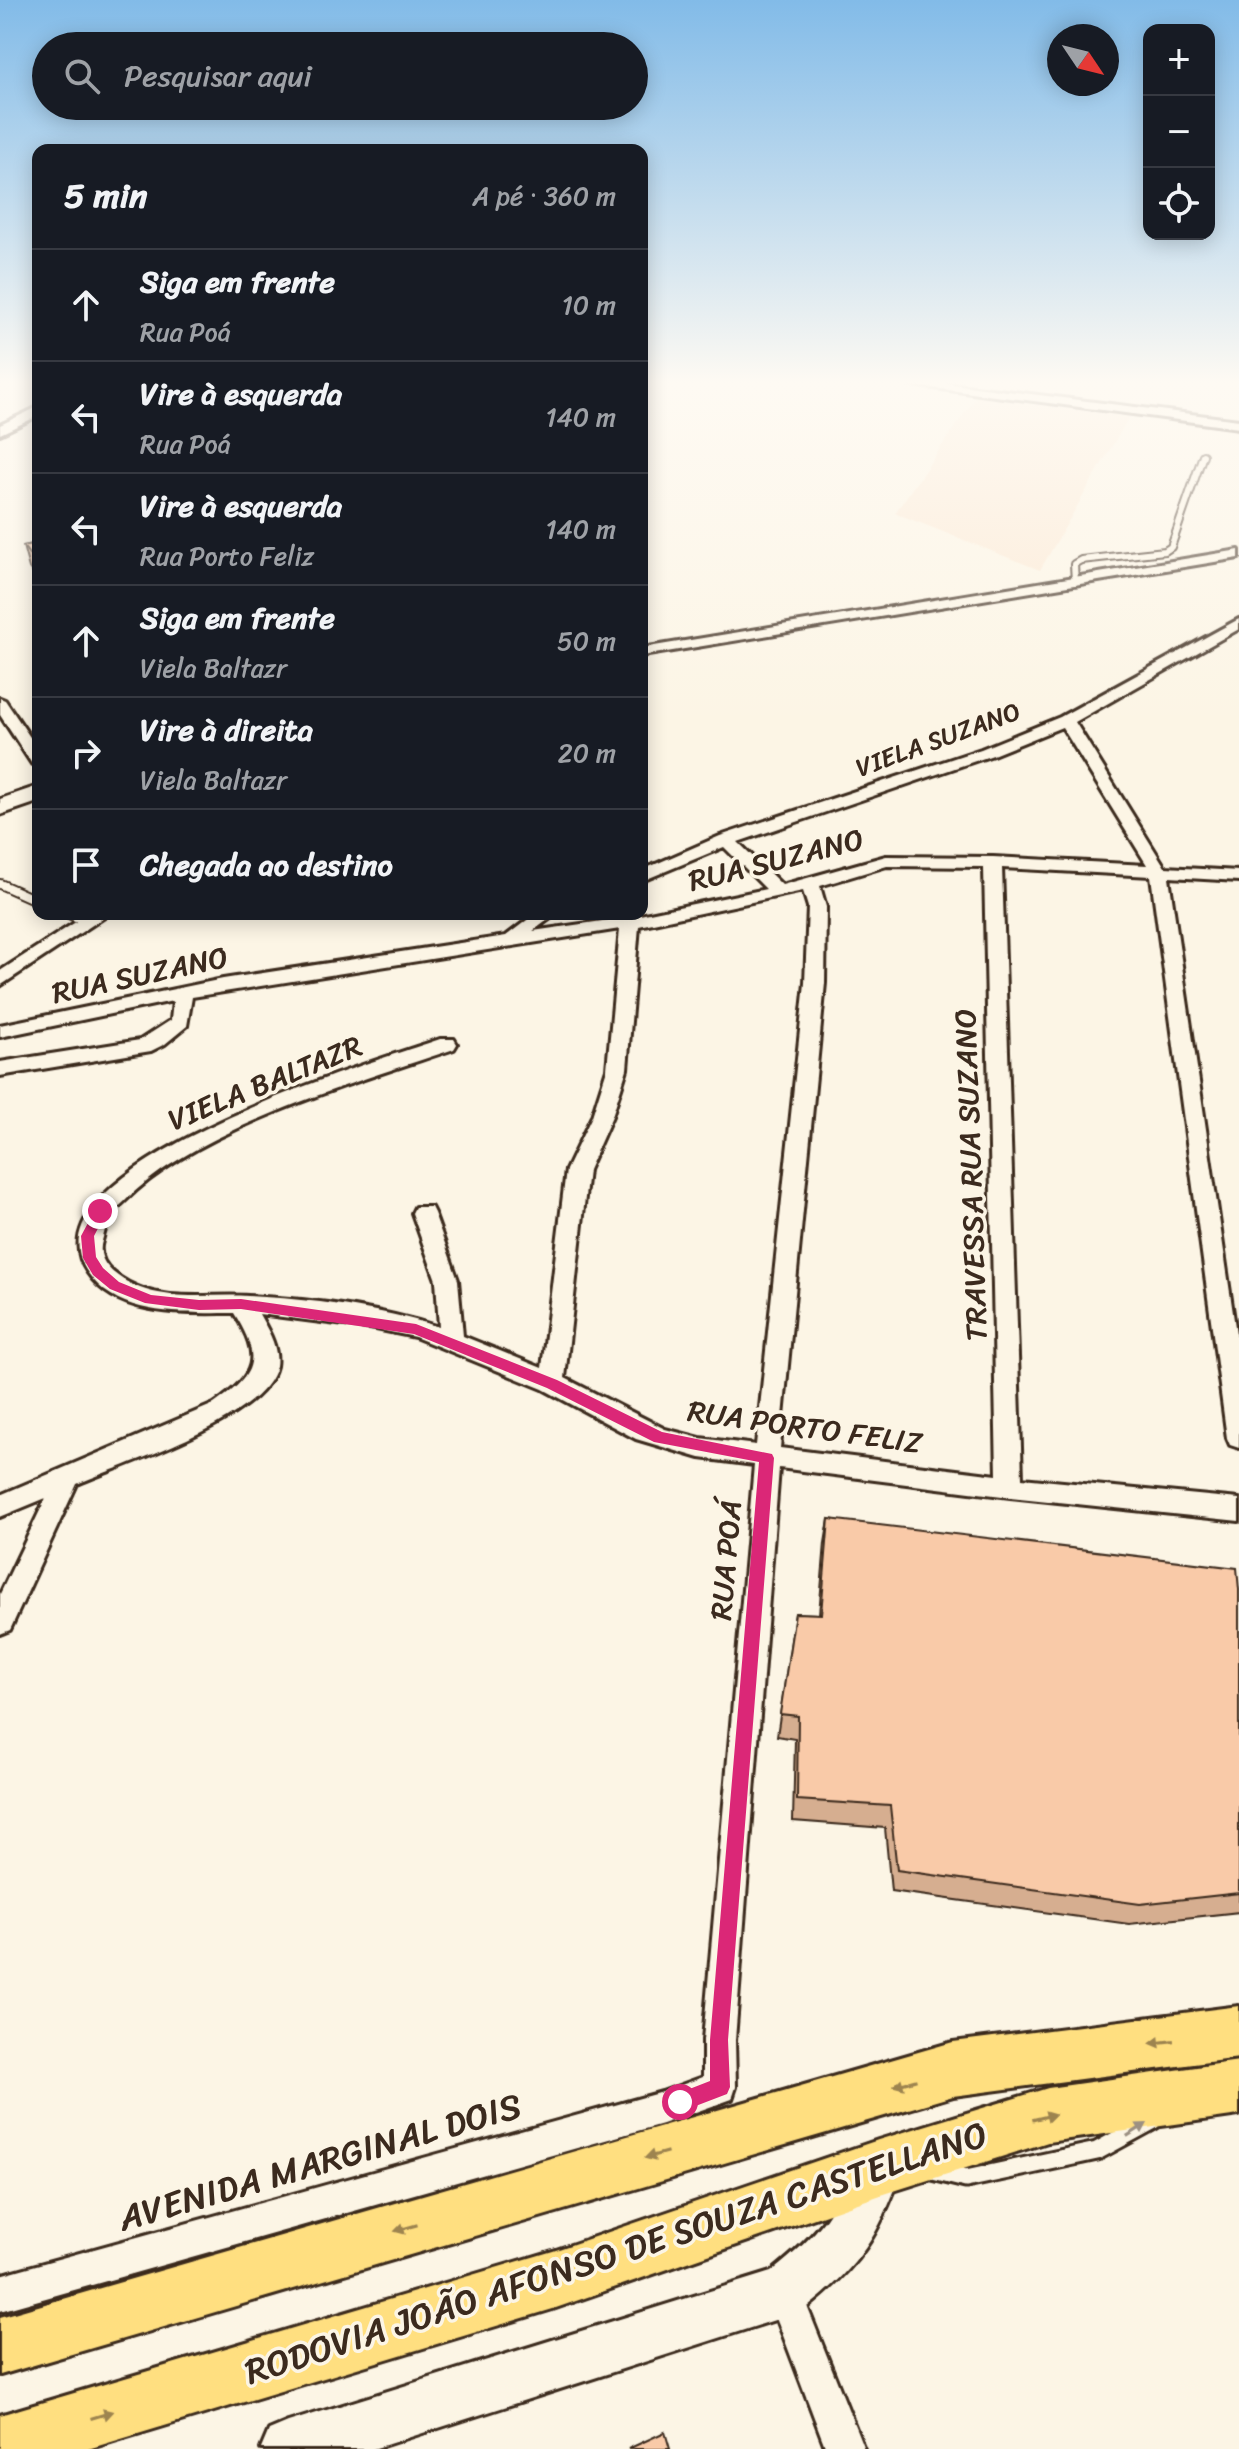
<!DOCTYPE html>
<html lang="pt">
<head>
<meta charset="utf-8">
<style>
  body { margin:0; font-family:Sriracha,sans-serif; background:#242831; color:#f1f3f6 }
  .controls { position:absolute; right:24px; top:24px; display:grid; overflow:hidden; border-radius:16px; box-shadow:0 4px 20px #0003 }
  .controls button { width:72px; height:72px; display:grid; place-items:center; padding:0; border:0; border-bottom:2px solid #363941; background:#171b24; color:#f1f3f6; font:40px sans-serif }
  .compass { position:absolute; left:1047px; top:24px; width:72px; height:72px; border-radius:50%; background:#171b24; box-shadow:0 4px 20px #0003; rotate:125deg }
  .stop { position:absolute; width:24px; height:24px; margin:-18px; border:6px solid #db2777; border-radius:50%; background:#fff }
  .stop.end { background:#db2777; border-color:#fff; box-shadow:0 2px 8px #0008 }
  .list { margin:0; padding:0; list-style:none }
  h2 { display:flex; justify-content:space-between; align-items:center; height:104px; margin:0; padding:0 32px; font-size:34px }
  h2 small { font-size:26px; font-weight:400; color:#9ea1a6 }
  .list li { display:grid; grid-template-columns:52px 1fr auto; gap:24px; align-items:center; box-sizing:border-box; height:112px; padding:0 32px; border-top:2px solid #363941 }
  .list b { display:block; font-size:30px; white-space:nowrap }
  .list p { margin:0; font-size:26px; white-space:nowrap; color:#9ea1a6 }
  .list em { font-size:26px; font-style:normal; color:#9ea1a6 }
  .icon { flex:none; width:44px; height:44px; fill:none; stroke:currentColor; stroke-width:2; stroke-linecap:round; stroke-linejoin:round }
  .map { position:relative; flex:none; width:1239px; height:2449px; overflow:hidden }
  .search { position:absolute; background:#171b24; box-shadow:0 4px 20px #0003; left:32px; top:32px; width:616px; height:88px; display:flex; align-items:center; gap:20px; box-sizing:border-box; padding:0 28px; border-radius:44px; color:#9ea1a6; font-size:30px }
  .panel { position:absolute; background:#171b24; box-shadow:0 4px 20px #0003; left:32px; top:144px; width:616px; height:776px; border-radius:16px }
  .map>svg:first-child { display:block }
  .built { fill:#fbe8d3 }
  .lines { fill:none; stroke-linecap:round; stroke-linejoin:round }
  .service-far2-casing { stroke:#3b2a1e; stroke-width:10 }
  .service-far1-casing { stroke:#3b2a1e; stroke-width:12 }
  .service-casing { stroke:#3b2a1e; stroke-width:23 }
  .minor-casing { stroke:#3b2a1e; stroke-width:6 }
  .secondary-casing { stroke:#3b2a1e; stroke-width:6 }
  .primary-casing { stroke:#3b2a1e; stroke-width:6 }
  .service-far2 { stroke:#fcf5e5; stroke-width:6 }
  .service-far1 { stroke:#fcf5e5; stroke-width:8 }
  .service { stroke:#fcf5e5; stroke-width:17 }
  .minor { fill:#fcf5e5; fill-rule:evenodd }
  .secondary { fill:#fcf5e5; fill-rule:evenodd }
  .primary { fill:#ffdf80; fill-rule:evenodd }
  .wall { fill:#d6ae90; stroke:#3b2a1e; stroke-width:2 }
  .building { fill:#f9caa8; stroke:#3b2a1e; stroke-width:2 }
  .oneway { fill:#9d844f }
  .oneway2 { fill:#9c9082 }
  .route { fill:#db2777 }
  .labels { text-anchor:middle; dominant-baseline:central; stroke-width:7; stroke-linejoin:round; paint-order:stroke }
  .far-street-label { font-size:26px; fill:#3b2a1e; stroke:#fcf5e5 }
  .street-label { font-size:30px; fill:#3b2a1e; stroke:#fcf5e5 }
  .near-street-label { font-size:36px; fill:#3b2a1e; stroke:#fcf5e5 }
</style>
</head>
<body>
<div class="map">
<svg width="1239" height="2449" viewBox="0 0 1239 2449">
  <rect width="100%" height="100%" fill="#fcf5e5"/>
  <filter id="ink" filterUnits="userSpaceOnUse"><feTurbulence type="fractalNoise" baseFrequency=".0125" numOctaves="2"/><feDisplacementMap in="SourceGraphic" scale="16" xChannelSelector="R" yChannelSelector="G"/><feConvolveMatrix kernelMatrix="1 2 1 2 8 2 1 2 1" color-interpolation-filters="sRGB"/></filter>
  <g filter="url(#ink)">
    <polygon class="built" points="976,397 1129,417 1040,570 895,513"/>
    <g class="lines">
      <defs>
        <polyline id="service-far2" points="1075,582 1074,564 1081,560 1165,551 1171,547 1203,455"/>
        <g id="service-far1">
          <polyline points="0,884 38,901"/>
          <polyline points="69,914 87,922"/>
        </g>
        <polyline id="service" points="929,2170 966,2179 1097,2151 1152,2121"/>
        <g id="minor">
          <polygon points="890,380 920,380 1239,420 1239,428 896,383"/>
          <polygon points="38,407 38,416 0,434 0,425"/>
          <polygon points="1239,550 1239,558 642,656 642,648"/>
          <path d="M1239,619V629L1075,722L1165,867L1239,871V881L1169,877L1239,1354V1448L1230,1445L1227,1438L1151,876L1002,868L1022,1478L1239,1499V1521L1010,1497L779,1468L735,2040L736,2087L732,2099L662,2124L0,2311V2275L662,2092L703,2077V2040L754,1465L700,1458L636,1439L543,1389L415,1337L376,1329L259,1314C268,1330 279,1348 276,1366C264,1420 126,1463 77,1484L10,1630L0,1634V1594L46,1498L0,1517V1495L214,1404C257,1374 262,1358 234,1313C188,1313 118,1318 88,1273C16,1168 377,1061 440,1039H454L457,1044L454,1049C359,1081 196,1129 126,1200C121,1205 113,1211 109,1217C106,1224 104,1234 102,1241C94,1266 125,1283 146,1290C179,1300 214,1294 248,1296C311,1299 379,1308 439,1327L436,1280L412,1213L415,1207H431L434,1213L458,1280L463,1336L542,1368L566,1170L592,1116L607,1069L620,929L192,997L187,1026L165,1044L151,1051L0,1076V1062L140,1040L171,1020L173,1001L0,1037V1025L223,979L506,936L535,914H556L533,931L630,917L766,889L724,847L642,881V870L720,836L981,749L1060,717ZM1062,727L1147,865L993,857L886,856L782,885L738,842L993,755ZM887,866L984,867L997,1475L780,1448L825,983L826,907L820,886ZM803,891L808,907L805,983L756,1445L700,1438L665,1429L565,1378L588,1170L612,1116L627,1069L639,926Z"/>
          <polygon points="0,698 5,700 38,749 38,766 32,764 0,715"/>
          <polygon points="88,914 109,914 0,986 0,971"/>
          <polygon points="785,2275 797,2281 864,2449 826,2449 767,2293 773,2281"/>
        </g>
        <g id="secondary">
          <polygon points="38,786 38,802 0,815 0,799"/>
          <path d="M878,2143L895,2151L903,2168C878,2237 861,2265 803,2311L373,2449H261L269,2430L288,2422L771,2272C822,2232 836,2210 861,2151Z"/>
        </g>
        <g id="primary">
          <polygon points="1239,2006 1239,2058 953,2096 0,2375 0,2317 953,2042"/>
          <polygon points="1239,2061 1239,2115 1048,2142 878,2196 553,2309 88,2449 0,2449 0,2415 553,2251 878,2140 1048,2088"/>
        </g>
      </defs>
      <use href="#service-far2" class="service-far2-casing"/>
      <use href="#service-far1" class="service-far1-casing"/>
      <use href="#service" class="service-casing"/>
      <use href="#minor" class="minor-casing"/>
      <use href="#secondary" class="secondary-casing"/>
      <use href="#primary" class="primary-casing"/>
      <use href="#service-far2" class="service-far2"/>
      <use href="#service-far1" class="service-far1"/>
      <use href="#service" class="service"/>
      <use href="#minor" class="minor"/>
      <use href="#secondary" class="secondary"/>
      <use href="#primary" class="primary"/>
    </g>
    <g class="wall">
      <polygon points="38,543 38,581 29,568 23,546"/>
      <polygon points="829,1519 1239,1590 1239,1912 1129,1924 891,1891 885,1828 793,1821 795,1739 777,1736 795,1613 819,1614 825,1543"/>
    </g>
    <g class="building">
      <polygon points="38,543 38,566 23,546"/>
      <polygon points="829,1519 1237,1568 1239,1590 1239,1893 1140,1904 897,1870 890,1806 797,1800 798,1716 780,1714 795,1613 821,1614"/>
      <polygon points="665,2432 670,2449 628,2449"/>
    </g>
    <defs><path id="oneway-solid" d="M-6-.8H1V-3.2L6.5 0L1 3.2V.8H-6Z" transform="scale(2)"/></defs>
    <g class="oneway">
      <use href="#oneway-solid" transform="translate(1162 2042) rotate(173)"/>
      <use href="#oneway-solid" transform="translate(905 2083) rotate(164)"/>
      <use href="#oneway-solid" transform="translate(1044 2117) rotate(-14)"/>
      <use href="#oneway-solid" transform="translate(656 2155) rotate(164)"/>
      <use href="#oneway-solid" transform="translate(406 2228) rotate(164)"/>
      <use href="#oneway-solid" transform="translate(102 2415) rotate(-17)"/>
    </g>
    <use class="oneway2" href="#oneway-solid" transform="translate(1137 2130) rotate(-32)"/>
  </g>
  <linearGradient id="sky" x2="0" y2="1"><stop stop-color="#82bbe8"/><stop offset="0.53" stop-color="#fefaf3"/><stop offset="1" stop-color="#fefaf3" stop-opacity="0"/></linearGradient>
  <rect width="1239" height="722" fill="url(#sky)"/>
  <polygon class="route" points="100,1206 107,1211 94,1236 96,1257 103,1268 119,1282 151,1295 199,1300 241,1299 416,1324 557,1380 662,1432 772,1454 774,1458 728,2040 730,2087 727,2094 680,2112 674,2109 671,2102 674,2095 710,2081 710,2040 759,1462 654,1442 547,1388 414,1334 241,1309 199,1310 145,1303 110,1289 93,1275 83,1258 81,1236 96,1208"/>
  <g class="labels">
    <g class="far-street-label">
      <text transform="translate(938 739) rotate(-20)">VIELA SUZANO</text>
    </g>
    <g class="street-label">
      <text transform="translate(776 860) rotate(-14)">RUA SUZANO</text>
      <text transform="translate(140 975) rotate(-12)">RUA SUZANO</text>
      <text transform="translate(265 1083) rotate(-22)">VIELA BALTAZR</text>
      <text transform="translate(971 1175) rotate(-92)">TRAVESSA RUA SUZANO</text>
      <text transform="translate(805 1427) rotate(8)">RUA PORTO FELIZ</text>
      <text transform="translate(726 1560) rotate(-85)">RUA POÁ</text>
    </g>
    <g class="near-street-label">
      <text transform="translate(320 2162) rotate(-16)">AVENIDA MARGINAL DOIS</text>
      <text transform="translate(616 2253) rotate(-18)">RODOVIA JOÃO AFONSO DE SOUZA CASTELLANO</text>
    </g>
  </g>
</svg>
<div class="controls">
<button>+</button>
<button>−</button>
<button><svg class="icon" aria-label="locate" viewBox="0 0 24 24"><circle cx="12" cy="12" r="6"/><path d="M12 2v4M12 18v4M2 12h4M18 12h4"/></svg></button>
</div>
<svg class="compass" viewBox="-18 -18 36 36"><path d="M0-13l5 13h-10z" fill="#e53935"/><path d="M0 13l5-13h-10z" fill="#9ea1a6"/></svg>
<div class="stop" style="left:680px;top:2102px"></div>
<div class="stop end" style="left:100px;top:1211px"></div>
<div class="search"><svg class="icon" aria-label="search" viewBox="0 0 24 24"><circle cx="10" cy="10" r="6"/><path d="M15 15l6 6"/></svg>Pesquisar aqui</div>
<section class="panel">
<h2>5 min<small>A pé · 360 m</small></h2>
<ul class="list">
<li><svg class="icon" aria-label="ahead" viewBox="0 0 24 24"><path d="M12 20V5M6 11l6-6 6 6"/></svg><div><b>Siga em frente</b><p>Rua Poá</p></div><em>10 m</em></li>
<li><svg class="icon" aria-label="left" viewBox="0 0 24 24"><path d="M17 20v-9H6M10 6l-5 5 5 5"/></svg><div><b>Vire à esquerda</b><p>Rua Poá</p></div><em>140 m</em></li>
<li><svg class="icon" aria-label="left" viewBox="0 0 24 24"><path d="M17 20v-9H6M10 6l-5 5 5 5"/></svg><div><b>Vire à esquerda</b><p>Rua Porto Feliz</p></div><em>140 m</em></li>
<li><svg class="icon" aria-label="ahead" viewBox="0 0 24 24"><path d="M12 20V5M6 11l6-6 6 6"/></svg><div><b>Siga em frente</b><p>Viela Baltazr</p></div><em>50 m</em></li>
<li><svg class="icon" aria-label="right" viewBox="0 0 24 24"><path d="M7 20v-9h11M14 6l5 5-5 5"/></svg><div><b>Vire à direita</b><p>Viela Baltazr</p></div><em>20 m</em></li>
<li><svg class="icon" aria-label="arrive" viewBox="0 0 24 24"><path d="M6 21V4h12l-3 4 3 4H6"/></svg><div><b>Chegada ao destino</b></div></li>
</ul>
</section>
</div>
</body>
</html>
